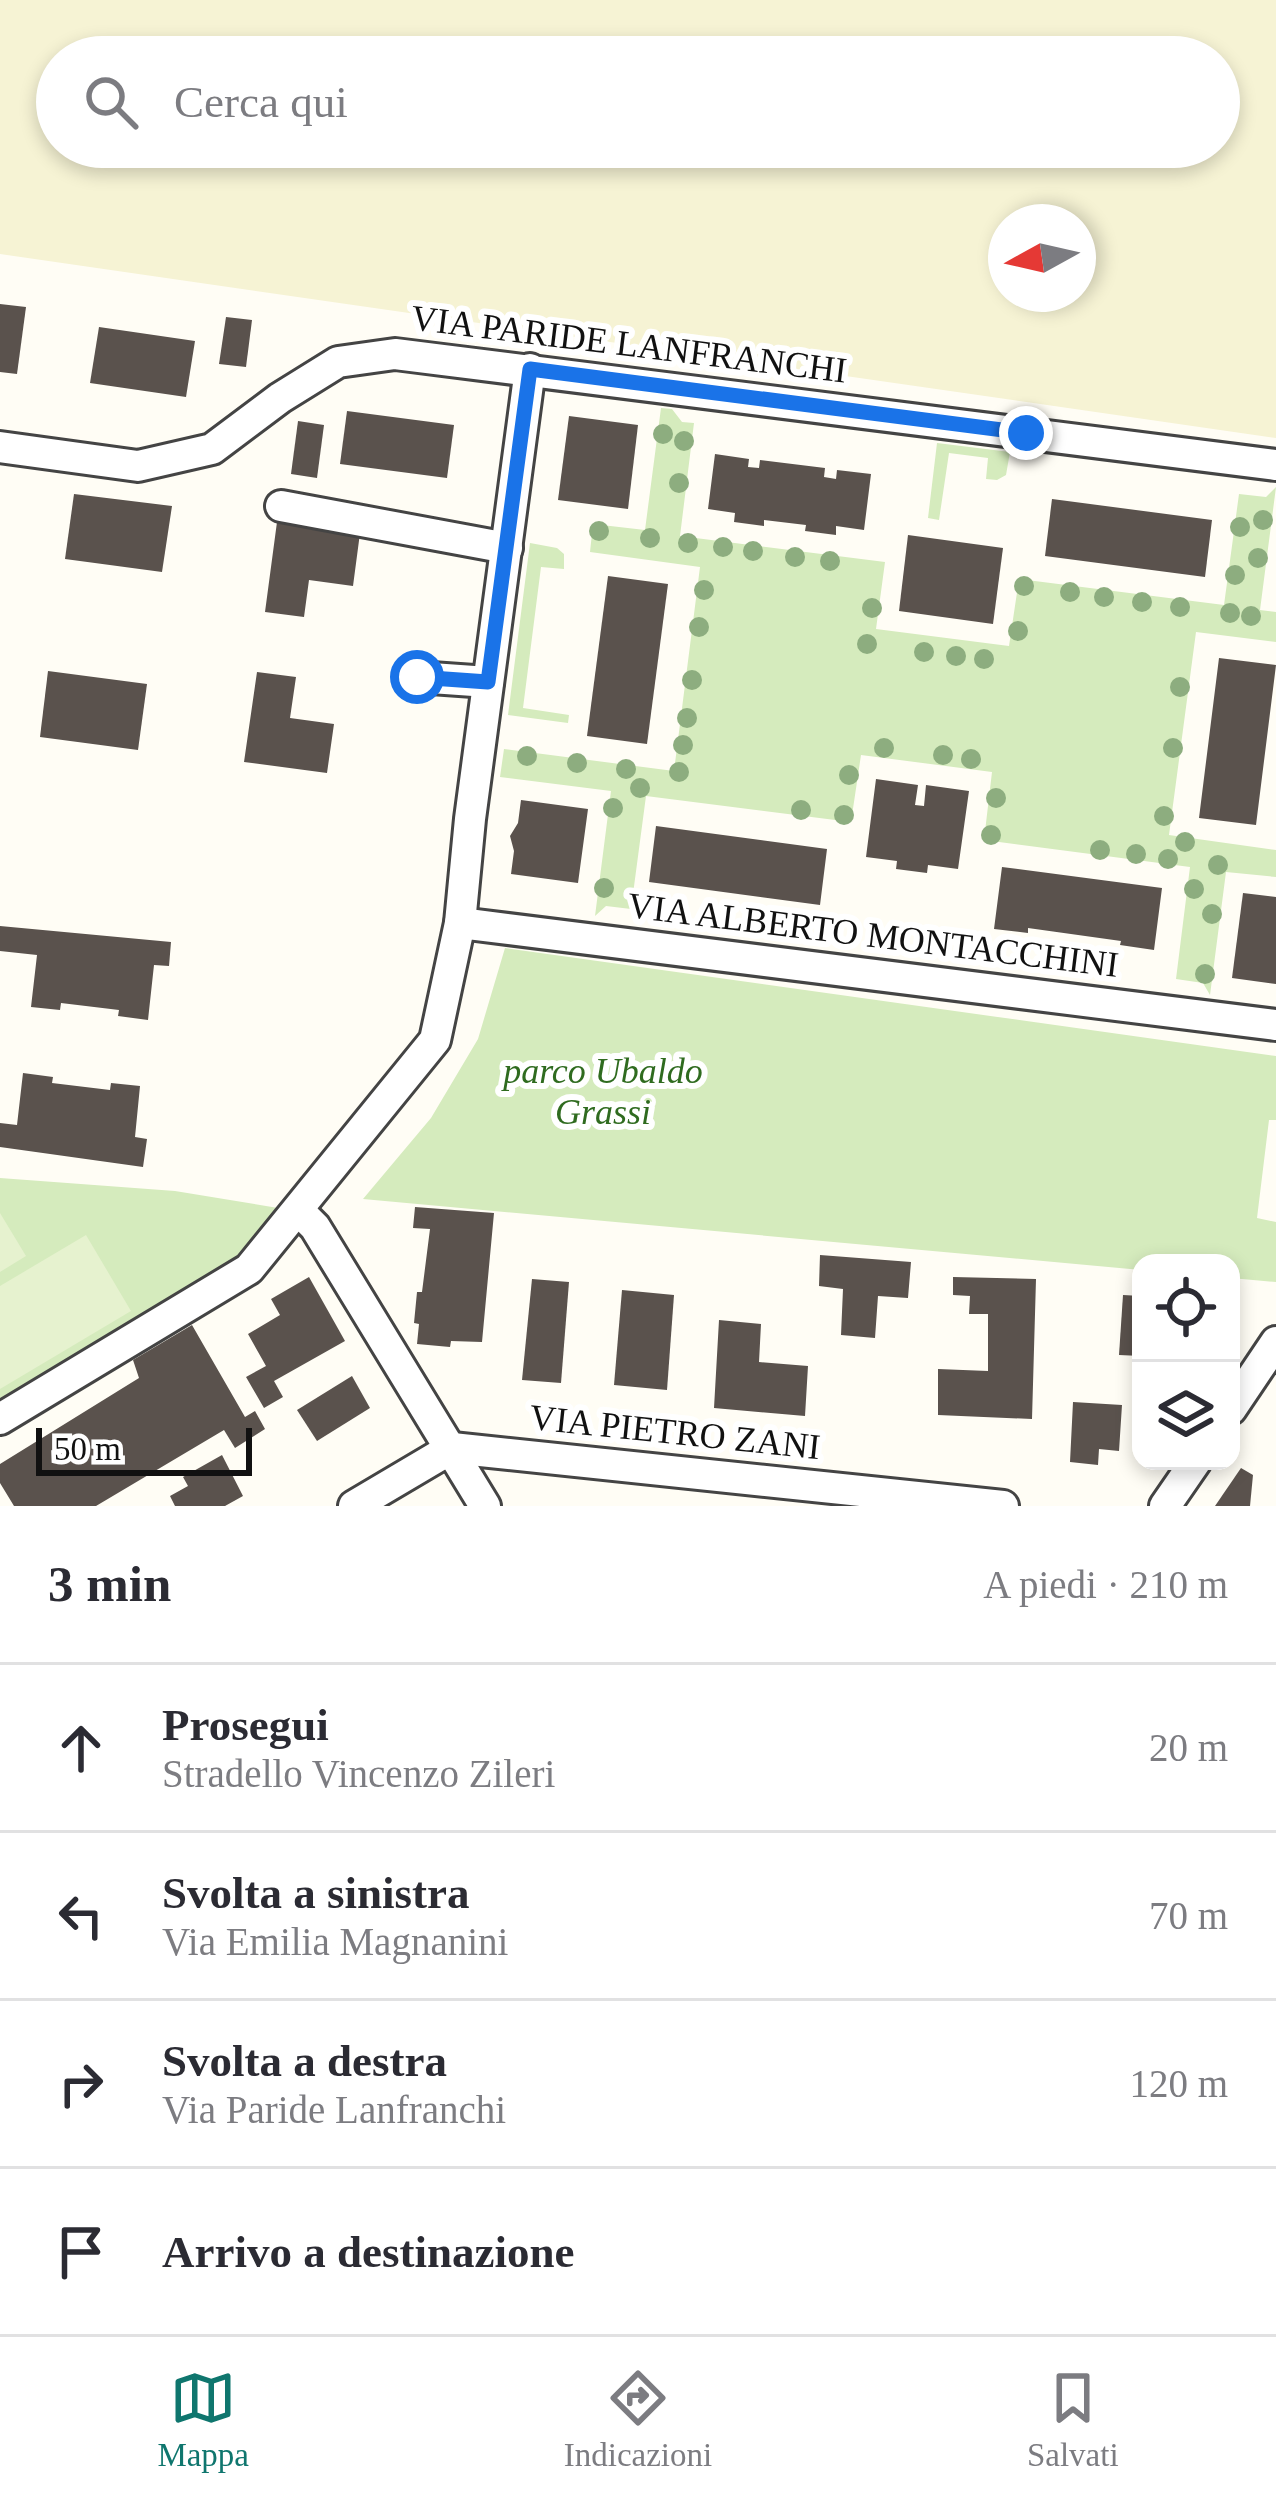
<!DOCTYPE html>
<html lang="it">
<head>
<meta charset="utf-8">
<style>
  body { margin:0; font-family:"Times New Roman",serif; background:#f2f2f3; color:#2b2b33 }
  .controls { position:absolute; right:36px; bottom:36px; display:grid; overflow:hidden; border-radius:24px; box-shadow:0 6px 18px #0003 }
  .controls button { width:108px; height:108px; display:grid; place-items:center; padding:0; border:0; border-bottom:3px solid #e1e1e2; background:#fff; color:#2b2b33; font:60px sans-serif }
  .compass { position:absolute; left:988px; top:204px; width:108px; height:108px; border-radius:50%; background:#fff; box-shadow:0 6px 18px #0003; rotate:262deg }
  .scale { position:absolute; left:36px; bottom:30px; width:216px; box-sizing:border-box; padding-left:12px; border:6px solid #111; border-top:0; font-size:33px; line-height:42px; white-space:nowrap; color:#111; -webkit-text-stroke:9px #fff; paint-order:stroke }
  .stop { position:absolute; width:36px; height:36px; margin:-27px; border:9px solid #1a73e8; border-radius:50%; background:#fff }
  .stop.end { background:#1a73e8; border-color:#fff; box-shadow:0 3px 12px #0008 }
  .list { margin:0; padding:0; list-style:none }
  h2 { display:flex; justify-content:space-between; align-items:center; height:156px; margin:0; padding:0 48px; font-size:51px }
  h2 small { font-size:39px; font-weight:400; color:#7c7c81 }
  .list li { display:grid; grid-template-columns:78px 1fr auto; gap:36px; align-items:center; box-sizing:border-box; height:168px; padding:0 48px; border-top:3px solid #e1e1e2 }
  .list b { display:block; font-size:45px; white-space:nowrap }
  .list p { margin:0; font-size:39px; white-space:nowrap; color:#7c7c81 }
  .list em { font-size:39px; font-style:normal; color:#7c7c81 }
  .icon { flex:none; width:66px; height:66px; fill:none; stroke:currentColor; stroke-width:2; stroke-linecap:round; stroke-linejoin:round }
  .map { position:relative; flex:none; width:1276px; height:1506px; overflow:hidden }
  .search { position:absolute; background:#fff; box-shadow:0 6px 18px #0003; left:36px; right:36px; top:36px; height:132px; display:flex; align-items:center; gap:30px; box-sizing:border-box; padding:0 42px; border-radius:66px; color:#7c7c81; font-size:45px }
  .sheet { height:828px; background:#fff }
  nav { display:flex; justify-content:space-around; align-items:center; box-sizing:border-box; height:168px; border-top:3px solid #e1e1e2; background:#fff; font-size:33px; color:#7c7c81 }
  nav a { display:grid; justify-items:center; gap:6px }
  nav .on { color:#0f766e }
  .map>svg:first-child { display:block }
  .farmland { fill:#f6f3d4; fill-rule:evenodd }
  .green { fill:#d5ebbd }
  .pitch { fill:#e6f2cf }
  .building { fill:#5a524d }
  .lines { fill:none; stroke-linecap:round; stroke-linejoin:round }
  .street-casing { stroke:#444; stroke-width:36 }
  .street { stroke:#fff; stroke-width:30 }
  .tree { fill:#8dad7f }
  .route { stroke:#1a73e8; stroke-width:15 }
  .labels { text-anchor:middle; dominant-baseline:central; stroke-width:12; stroke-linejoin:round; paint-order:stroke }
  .street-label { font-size:36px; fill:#111; stroke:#fff }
  .park-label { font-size:36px; font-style:italic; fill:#2f6b1f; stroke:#fff }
</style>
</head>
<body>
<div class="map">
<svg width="1276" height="1506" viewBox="0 0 1276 1506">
  <rect width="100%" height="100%" fill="#fffdf5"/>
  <path class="farmland" d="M0,0H1276V438L0,254ZM57,57H1219V147H57ZM1006,222H1078V294H1006Z"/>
  <g class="green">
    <polygon points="661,408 672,409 682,422 694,423 680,536 885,562 876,629 1009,646 1019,579 1224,605 1239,494 1266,497 1276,487 1260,610 1276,612 1276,642 1196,632 1169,835 1276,850 1276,877 1226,872 1210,995 1203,983 1176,979 1190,867 984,840 992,772 861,755 851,822 646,796 631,909 606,906 595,916 611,791 500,777 504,749 674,771 700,567 590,552 593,524 645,530"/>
    <polygon points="937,443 1010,452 1006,475 997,480 986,479 988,458 949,453 939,520 928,518"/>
    <polygon points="530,543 557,548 564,554 564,569 541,567 523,708 569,715 568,723 508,715"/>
    <polygon points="505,948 1276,1056 1276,1120 1269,1120 1257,1218 1276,1222 1276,1282 1231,1278 1231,1263 1141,1263 1141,1270 363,1199 431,1118 478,1039"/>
    <polygon points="0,1178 175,1191 278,1208 245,1261 0,1407"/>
  </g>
  <g class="pitch">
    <polygon points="0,1213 26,1256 0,1272"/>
    <polygon points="86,1235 131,1311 0,1389 0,1286"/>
  </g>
  <g class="building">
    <polygon points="0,304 26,307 17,374 0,372"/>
    <polygon points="226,317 252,320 246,367 219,364"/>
    <polygon points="99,327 195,341 186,397 90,383"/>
    <polygon points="347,411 454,425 447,478 340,464"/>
    <polygon points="569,416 638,425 628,509 558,500"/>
    <polygon points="298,421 324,425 317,478 291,474"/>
    <polygon points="715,454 749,459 748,467 759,468 760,460 825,468 824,477 836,479 837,470 871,474 864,530 836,526 836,535 805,531 806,525 764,520 764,526 734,522 735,513 708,509"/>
    <polygon points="74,494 172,506 162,572 65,559"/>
    <polygon points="1052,499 1212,520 1205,577 1045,556"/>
    <polygon points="277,522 360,533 353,586 309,580 304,617 265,612"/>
    <polygon points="908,535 1003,548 993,624 899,611"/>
    <polygon points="608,576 668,584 647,744 587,736"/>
    <polygon points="1219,658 1276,665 1256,825 1199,818"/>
    <polygon points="48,671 147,684 138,750 40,737"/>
    <polygon points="257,672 296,677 290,718 334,724 327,773 244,762"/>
    <polygon points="876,779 918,785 915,805 924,806 926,785 969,791 958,869 928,865 927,873 896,869 897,861 866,857"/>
    <polygon points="521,800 588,809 578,883 511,874 514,851 510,836 518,823"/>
    <polygon points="656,826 827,849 820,905 649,882"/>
    <polygon points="1002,867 1162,888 1154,950 1120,945 1121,941 1028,928 1028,933 994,929"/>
    <polygon points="1243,893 1276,897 1276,984 1232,978"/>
    <polygon points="0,926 171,942 169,966 154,965 148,1020 118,1016 119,1010 61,1003 60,1010 31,1007 37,955 0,951"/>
    <polygon points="23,1073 53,1077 52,1083 110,1090 111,1083 140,1086 135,1137 147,1139 143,1167 0,1147 0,1123 17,1125"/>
    <polygon points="415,1207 494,1213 482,1342 451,1341 450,1347 417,1344 419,1324 414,1323 417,1292 422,1292 430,1229 413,1228"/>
    <polygon points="820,1255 911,1262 908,1298 878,1296 875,1338 841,1335 843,1289 819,1286"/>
    <polygon points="309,1277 345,1341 274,1381 283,1397 264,1408 246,1377 266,1366 248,1334 280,1315 271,1299"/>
    <polygon points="953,1277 1036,1279 1032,1419 938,1415 938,1369 988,1371 988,1314 969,1314 970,1296 953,1295"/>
    <polygon points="532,1279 569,1282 561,1383 522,1380"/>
    <polygon points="622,1290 674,1295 667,1390 614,1385"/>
    <polygon points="1123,1295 1141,1296 1141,1356 1119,1355"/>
    <polygon points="719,1320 761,1324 759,1362 808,1366 805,1416 714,1408"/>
    <polygon points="192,1325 245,1417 255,1411 265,1429 235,1448 224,1430 96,1506 14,1506 0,1483 0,1464 139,1378 133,1360"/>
    <polygon points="352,1376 370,1408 317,1441 297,1410"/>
    <polygon points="1073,1402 1122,1405 1119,1451 1099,1449 1098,1465 1070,1462"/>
    <polygon points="222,1455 243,1496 225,1506 175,1506 170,1496 188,1486 183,1477"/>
    <polygon points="1241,1468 1253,1475 1250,1506 1215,1506"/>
  </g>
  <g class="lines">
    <defs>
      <g id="street">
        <polyline points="0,447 138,466 212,449 280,398 338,362 395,354 1276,465"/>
        <polyline points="281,506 507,548"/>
        <polyline points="417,677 488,682"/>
        <polyline points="460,923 1276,1025"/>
        <polyline points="299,1211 315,1227 485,1506"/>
        <polyline points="1231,1409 1276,1342"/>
        <polyline points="0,1419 249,1269 435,1040 460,923 470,819 530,369"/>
        <polyline points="354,1506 452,1448 1003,1506"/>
        <polyline points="1165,1506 1196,1461"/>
      </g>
    </defs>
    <use href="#street" class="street-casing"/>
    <use href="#street" class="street"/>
  </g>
  <g class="tree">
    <circle cx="663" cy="434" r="10"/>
    <circle cx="684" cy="441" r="10"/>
    <circle cx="679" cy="483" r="10"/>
    <circle cx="1263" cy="520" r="10"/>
    <circle cx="1240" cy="527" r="10"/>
    <circle cx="599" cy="531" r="10"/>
    <circle cx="650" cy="538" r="10"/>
    <circle cx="688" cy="543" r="10"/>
    <circle cx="723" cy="547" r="10"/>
    <circle cx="753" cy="551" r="10"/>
    <circle cx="795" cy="557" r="10"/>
    <circle cx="1258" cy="558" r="10"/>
    <circle cx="830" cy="561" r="10"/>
    <circle cx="1235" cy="575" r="10"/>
    <circle cx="1024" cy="586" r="10"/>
    <circle cx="704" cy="590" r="10"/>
    <circle cx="1070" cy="592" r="10"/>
    <circle cx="1104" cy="597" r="10"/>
    <circle cx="1142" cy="602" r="10"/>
    <circle cx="1180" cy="607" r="10"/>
    <circle cx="872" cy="608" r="10"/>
    <circle cx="1230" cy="613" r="10"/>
    <circle cx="1251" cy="616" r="10"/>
    <circle cx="699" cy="627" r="10"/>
    <circle cx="1018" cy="631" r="10"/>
    <circle cx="867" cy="644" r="10"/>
    <circle cx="924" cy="652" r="10"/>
    <circle cx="956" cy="656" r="10"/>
    <circle cx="984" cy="659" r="10"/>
    <circle cx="692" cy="680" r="10"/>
    <circle cx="1180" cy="687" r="10"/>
    <circle cx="687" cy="718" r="10"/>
    <circle cx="683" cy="745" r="10"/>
    <circle cx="884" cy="748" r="10"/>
    <circle cx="1173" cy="748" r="10"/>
    <circle cx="943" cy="755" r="10"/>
    <circle cx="527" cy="756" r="10"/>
    <circle cx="971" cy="759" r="10"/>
    <circle cx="577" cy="763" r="10"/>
    <circle cx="626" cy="769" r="10"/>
    <circle cx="679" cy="772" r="10"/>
    <circle cx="849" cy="775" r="10"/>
    <circle cx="640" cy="788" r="10"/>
    <circle cx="996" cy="798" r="10"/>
    <circle cx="613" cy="808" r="10"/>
    <circle cx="801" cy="810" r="10"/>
    <circle cx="844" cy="815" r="10"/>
    <circle cx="1164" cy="816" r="10"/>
    <circle cx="991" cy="835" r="10"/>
    <circle cx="1185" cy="842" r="10"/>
    <circle cx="1100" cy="850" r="10"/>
    <circle cx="1136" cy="854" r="10"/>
    <circle cx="1168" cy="859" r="10"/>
    <circle cx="1218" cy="865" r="10"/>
    <circle cx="604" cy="888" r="10"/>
    <circle cx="1194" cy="889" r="10"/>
    <circle cx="1212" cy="914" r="10"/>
    <circle cx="1205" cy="974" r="10"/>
  </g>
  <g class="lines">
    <polyline class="route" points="417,677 488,682 530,369 1026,433"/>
  </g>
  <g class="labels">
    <g class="street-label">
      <text transform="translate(629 344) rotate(7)">VIA PARIDE LANFRANCHI</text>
      <text transform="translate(873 935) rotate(7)">VIA ALBERTO MONTACCHINI</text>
      <text transform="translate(675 1432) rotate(6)">VIA PIETRO ZANI</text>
    </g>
    <g class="park-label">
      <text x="603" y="1071">parco Ubaldo<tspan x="603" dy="41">Grassi</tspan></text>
    </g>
  </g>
</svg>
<div class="controls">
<button><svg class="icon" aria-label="locate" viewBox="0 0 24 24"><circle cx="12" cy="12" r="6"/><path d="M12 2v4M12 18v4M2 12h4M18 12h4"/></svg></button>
<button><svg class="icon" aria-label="layers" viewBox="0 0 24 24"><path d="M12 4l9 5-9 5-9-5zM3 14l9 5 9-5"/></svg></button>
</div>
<svg class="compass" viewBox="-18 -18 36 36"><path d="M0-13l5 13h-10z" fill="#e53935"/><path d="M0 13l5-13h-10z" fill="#7c7c81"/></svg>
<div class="scale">50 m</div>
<div class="stop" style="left:417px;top:677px"></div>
<div class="stop end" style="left:1026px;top:433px"></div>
<div class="search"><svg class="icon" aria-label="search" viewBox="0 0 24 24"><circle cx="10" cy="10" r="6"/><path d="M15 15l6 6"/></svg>Cerca qui</div>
</div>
<section class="sheet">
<h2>3 min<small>A piedi · 210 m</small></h2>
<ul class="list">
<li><svg class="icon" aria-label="ahead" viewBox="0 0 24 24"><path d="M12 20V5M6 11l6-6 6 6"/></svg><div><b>Prosegui</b><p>Stradello Vincenzo Zileri</p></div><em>20 m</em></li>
<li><svg class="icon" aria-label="left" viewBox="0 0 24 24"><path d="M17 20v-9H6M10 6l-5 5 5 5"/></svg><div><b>Svolta a sinistra</b><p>Via Emilia Magnanini</p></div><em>70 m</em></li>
<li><svg class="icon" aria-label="right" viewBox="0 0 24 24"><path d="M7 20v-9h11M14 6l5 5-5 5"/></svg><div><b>Svolta a destra</b><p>Via Paride Lanfranchi</p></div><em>120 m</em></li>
<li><svg class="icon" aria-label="arrive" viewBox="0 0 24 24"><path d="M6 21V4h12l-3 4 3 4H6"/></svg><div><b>Arrivo a destinazione</b></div></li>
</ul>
</section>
<nav>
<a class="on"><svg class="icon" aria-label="map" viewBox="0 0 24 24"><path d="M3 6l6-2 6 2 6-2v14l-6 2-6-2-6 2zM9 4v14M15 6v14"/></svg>Mappa</a>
<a><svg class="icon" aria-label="directions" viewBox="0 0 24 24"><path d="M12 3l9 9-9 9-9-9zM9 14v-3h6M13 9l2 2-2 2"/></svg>Indicazioni</a>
<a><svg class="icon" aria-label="saved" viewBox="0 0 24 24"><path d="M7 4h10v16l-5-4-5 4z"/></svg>Salvati</a>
</nav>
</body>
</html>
